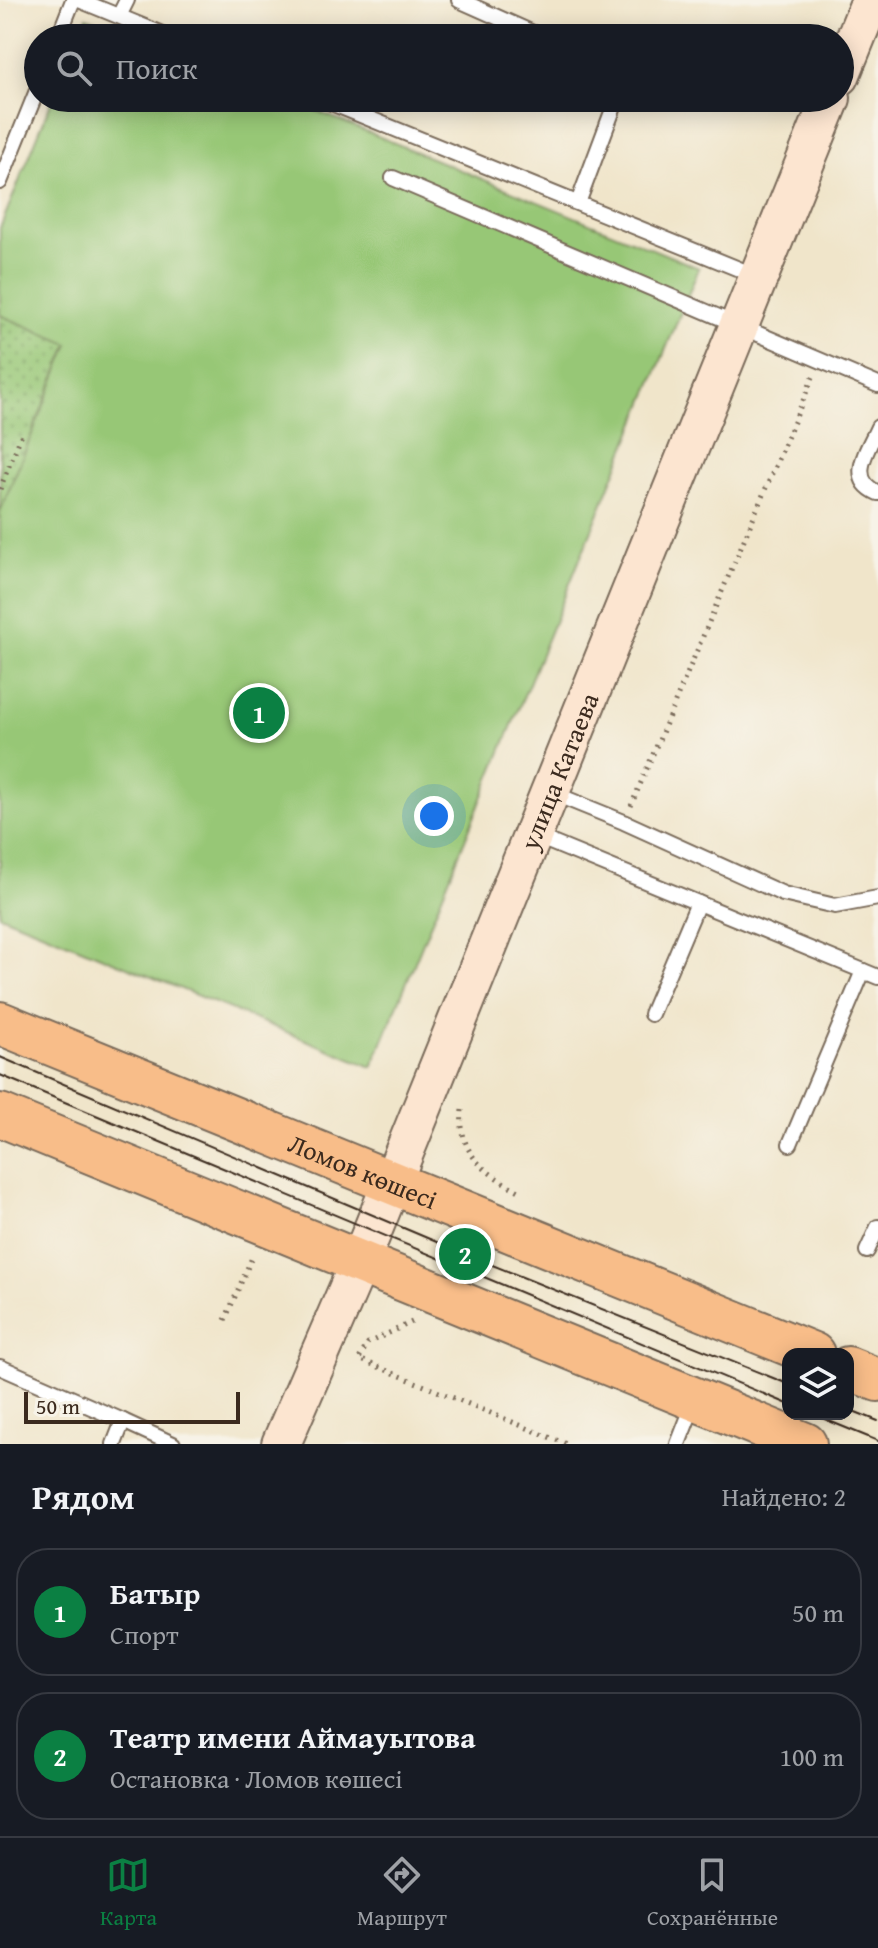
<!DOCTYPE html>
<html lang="ru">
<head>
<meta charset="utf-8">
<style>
  body { margin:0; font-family:"Gentium Book Plus",serif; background:#242831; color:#f1f3f6 }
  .controls { position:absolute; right:24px; bottom:24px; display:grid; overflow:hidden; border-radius:16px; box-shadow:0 4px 20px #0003 }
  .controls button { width:72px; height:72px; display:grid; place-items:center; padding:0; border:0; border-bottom:2px solid #363941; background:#171b24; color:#f1f3f6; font:40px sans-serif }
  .scale { position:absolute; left:24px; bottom:20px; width:216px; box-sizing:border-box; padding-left:8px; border:4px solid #3b2a1e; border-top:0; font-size:22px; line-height:28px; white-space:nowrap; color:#3b2a1e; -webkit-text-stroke:6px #f7f3e8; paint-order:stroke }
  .you { position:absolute; left:434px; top:816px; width:28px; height:28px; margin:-20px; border:6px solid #fff; border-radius:50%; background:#1a73e8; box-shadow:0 0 0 12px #1a73e833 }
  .badge { display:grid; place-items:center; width:52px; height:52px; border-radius:50%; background:#0b8043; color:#fff; font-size:26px; font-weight:700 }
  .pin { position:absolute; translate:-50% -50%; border:4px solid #fff; box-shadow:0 2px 8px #0006 }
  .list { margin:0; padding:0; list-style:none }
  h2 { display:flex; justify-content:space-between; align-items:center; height:104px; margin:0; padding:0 32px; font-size:34px }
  h2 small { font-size:26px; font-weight:400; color:#9ea1a6 }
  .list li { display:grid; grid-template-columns:52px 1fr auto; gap:24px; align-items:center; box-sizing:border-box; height:128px; margin:0 16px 16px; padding:0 16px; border:2px solid #363941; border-radius:32px }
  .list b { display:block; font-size:30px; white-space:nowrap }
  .list p { margin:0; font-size:26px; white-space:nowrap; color:#9ea1a6 }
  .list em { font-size:26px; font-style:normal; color:#9ea1a6 }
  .icon { flex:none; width:44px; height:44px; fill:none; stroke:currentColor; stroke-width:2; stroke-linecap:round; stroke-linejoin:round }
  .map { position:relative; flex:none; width:878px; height:1444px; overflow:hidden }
  .search { position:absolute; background:#171b24; box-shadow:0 4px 20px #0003; left:24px; right:24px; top:24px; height:88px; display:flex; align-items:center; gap:20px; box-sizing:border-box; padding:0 28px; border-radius:44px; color:#9ea1a6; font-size:30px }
  .sheet { height:392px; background:#171b24 }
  nav { display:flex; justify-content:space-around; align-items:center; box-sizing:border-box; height:112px; border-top:2px solid #363941; background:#171b24; font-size:22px; color:#9ea1a6 }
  nav a { display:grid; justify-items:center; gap:4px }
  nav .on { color:#0b8043 }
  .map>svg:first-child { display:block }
  .park { fill:url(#park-dots); stroke:#69784a; stroke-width:2 }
  .garden { fill:#97c776; stroke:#69784a; stroke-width:2 }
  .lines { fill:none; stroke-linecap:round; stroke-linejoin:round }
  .lane-casing { stroke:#7a6b5a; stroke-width:18 }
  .secondary-casing { stroke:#7a6b5a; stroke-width:42 }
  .primary-casing { stroke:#7a6b5a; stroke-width:46 }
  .path { stroke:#7a6b5a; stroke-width:5; stroke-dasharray:2 6; stroke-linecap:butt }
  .lane { stroke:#fff; stroke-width:14 }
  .secondary { stroke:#fce5d0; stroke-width:38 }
  .primary { stroke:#f8bd89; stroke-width:42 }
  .tram { stroke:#3b2a1e; stroke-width:2 }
  .labels { text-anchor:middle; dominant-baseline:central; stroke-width:6; stroke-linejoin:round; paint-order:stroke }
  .street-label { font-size:26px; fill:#3b2a1e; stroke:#f7f3e8 }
</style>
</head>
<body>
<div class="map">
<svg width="878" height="1444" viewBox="0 0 878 1444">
  <defs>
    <pattern id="park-dots" width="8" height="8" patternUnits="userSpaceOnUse" patternTransform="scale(2)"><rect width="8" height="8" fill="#97c776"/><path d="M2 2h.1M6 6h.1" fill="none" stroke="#7ca260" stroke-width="1.8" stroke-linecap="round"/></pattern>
  </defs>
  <rect width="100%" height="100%" fill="#f7f3e8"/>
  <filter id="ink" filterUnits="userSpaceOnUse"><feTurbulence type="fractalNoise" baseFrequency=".0125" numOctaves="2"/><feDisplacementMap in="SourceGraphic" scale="16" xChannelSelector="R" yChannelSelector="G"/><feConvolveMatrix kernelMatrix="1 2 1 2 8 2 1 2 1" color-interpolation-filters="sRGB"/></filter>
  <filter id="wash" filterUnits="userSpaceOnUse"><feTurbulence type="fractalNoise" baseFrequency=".006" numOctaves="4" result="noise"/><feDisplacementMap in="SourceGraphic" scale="32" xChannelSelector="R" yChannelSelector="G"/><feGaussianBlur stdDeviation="1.8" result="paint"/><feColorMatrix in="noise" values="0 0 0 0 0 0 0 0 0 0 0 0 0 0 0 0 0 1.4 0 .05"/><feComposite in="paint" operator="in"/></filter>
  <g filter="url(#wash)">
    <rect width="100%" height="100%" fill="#f0e5ca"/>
    <polygon class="park" points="0,315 69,343 0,512"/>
    <g class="garden">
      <polygon points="87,17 139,38 78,38"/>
      <polygon points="53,98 285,98 699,268 372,1067 0,915 0,512 69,344 0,315 0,228"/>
    </g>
  </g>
  <g filter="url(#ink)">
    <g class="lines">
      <defs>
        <g id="lane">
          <polyline points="79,0 172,38"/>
          <polyline points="459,0 544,38"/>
          <polyline points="119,16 127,0"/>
          <polyline points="58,38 73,0"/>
          <polyline points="319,98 756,276"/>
          <polyline points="393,178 878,385"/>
          <polyline points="0,182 38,88"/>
          <polyline points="578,203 615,104 614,98"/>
          <path d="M878,427C868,450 846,479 878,493"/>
          <polyline points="550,792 624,822 783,894 835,906 878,898"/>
          <polyline points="533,835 878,977"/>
          <polyline points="651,1014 698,903"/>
          <polyline points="790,1144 863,971"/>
          <polyline points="867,1251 878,1227"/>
          <polyline points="0,1367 123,1421"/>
          <polyline points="114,1444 123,1421 173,1444"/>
          <polyline points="678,1444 694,1403"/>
        </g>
        <g id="secondary">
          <polyline points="840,76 871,0"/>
          <path id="s1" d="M281,1444L359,1264L831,98"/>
        </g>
        <g id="primary">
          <path id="s2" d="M0,1023L813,1354"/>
          <polyline points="0,1115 805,1444"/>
          <polyline points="848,1368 878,1380"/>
        </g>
      </defs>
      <use href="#lane" class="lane-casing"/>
      <use href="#secondary" class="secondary-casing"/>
      <use href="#primary" class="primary-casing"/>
      <g class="path">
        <polyline points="0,489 23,431"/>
        <polyline points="631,806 813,377"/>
        <path d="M462,1110C458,1155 485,1173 521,1192"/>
        <polyline points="225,1320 253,1255"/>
        <polyline points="412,1322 368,1343 359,1359 566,1444"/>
      </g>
      <use href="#lane" class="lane"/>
      <use href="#secondary" class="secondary"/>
      <use href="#primary" class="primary"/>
      <g class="tram">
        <polyline points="0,1057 465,1254 788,1384"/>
        <polyline points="0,1075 788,1404"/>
        <polyline points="848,1409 878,1421"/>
        <polyline points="812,1414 878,1441"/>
      </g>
    </g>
  </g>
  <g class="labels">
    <g class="street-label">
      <text stroke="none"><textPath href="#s1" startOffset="728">улица Катаева</textPath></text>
      <text stroke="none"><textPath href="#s2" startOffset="392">Ломов көшесі</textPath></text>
    </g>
  </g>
</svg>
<div class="controls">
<button><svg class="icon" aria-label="layers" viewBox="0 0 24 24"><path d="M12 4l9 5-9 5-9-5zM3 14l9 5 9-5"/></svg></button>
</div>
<div class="scale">50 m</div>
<div class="you"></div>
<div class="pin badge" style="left:259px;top:713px">1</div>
<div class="pin badge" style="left:465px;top:1254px">2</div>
<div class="search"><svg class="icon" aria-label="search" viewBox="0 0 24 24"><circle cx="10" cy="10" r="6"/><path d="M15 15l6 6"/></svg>Поиск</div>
</div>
<section class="sheet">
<h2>Рядом<small>Найдено: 2</small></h2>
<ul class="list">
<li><span class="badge">1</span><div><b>Батыр</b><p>Спорт</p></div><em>50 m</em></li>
<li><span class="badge">2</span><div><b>Театр имени Аймауытова</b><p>Остановка · Ломов көшесі</p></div><em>100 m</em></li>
</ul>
</section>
<nav>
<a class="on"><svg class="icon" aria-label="map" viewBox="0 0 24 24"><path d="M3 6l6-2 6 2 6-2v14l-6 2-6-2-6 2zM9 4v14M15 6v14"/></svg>Карта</a>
<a><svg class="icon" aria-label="directions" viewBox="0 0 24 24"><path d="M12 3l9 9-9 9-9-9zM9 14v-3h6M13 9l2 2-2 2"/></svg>Маршрут</a>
<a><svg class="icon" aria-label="saved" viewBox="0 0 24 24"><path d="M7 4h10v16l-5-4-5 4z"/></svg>Сохранённые</a>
</nav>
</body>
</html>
